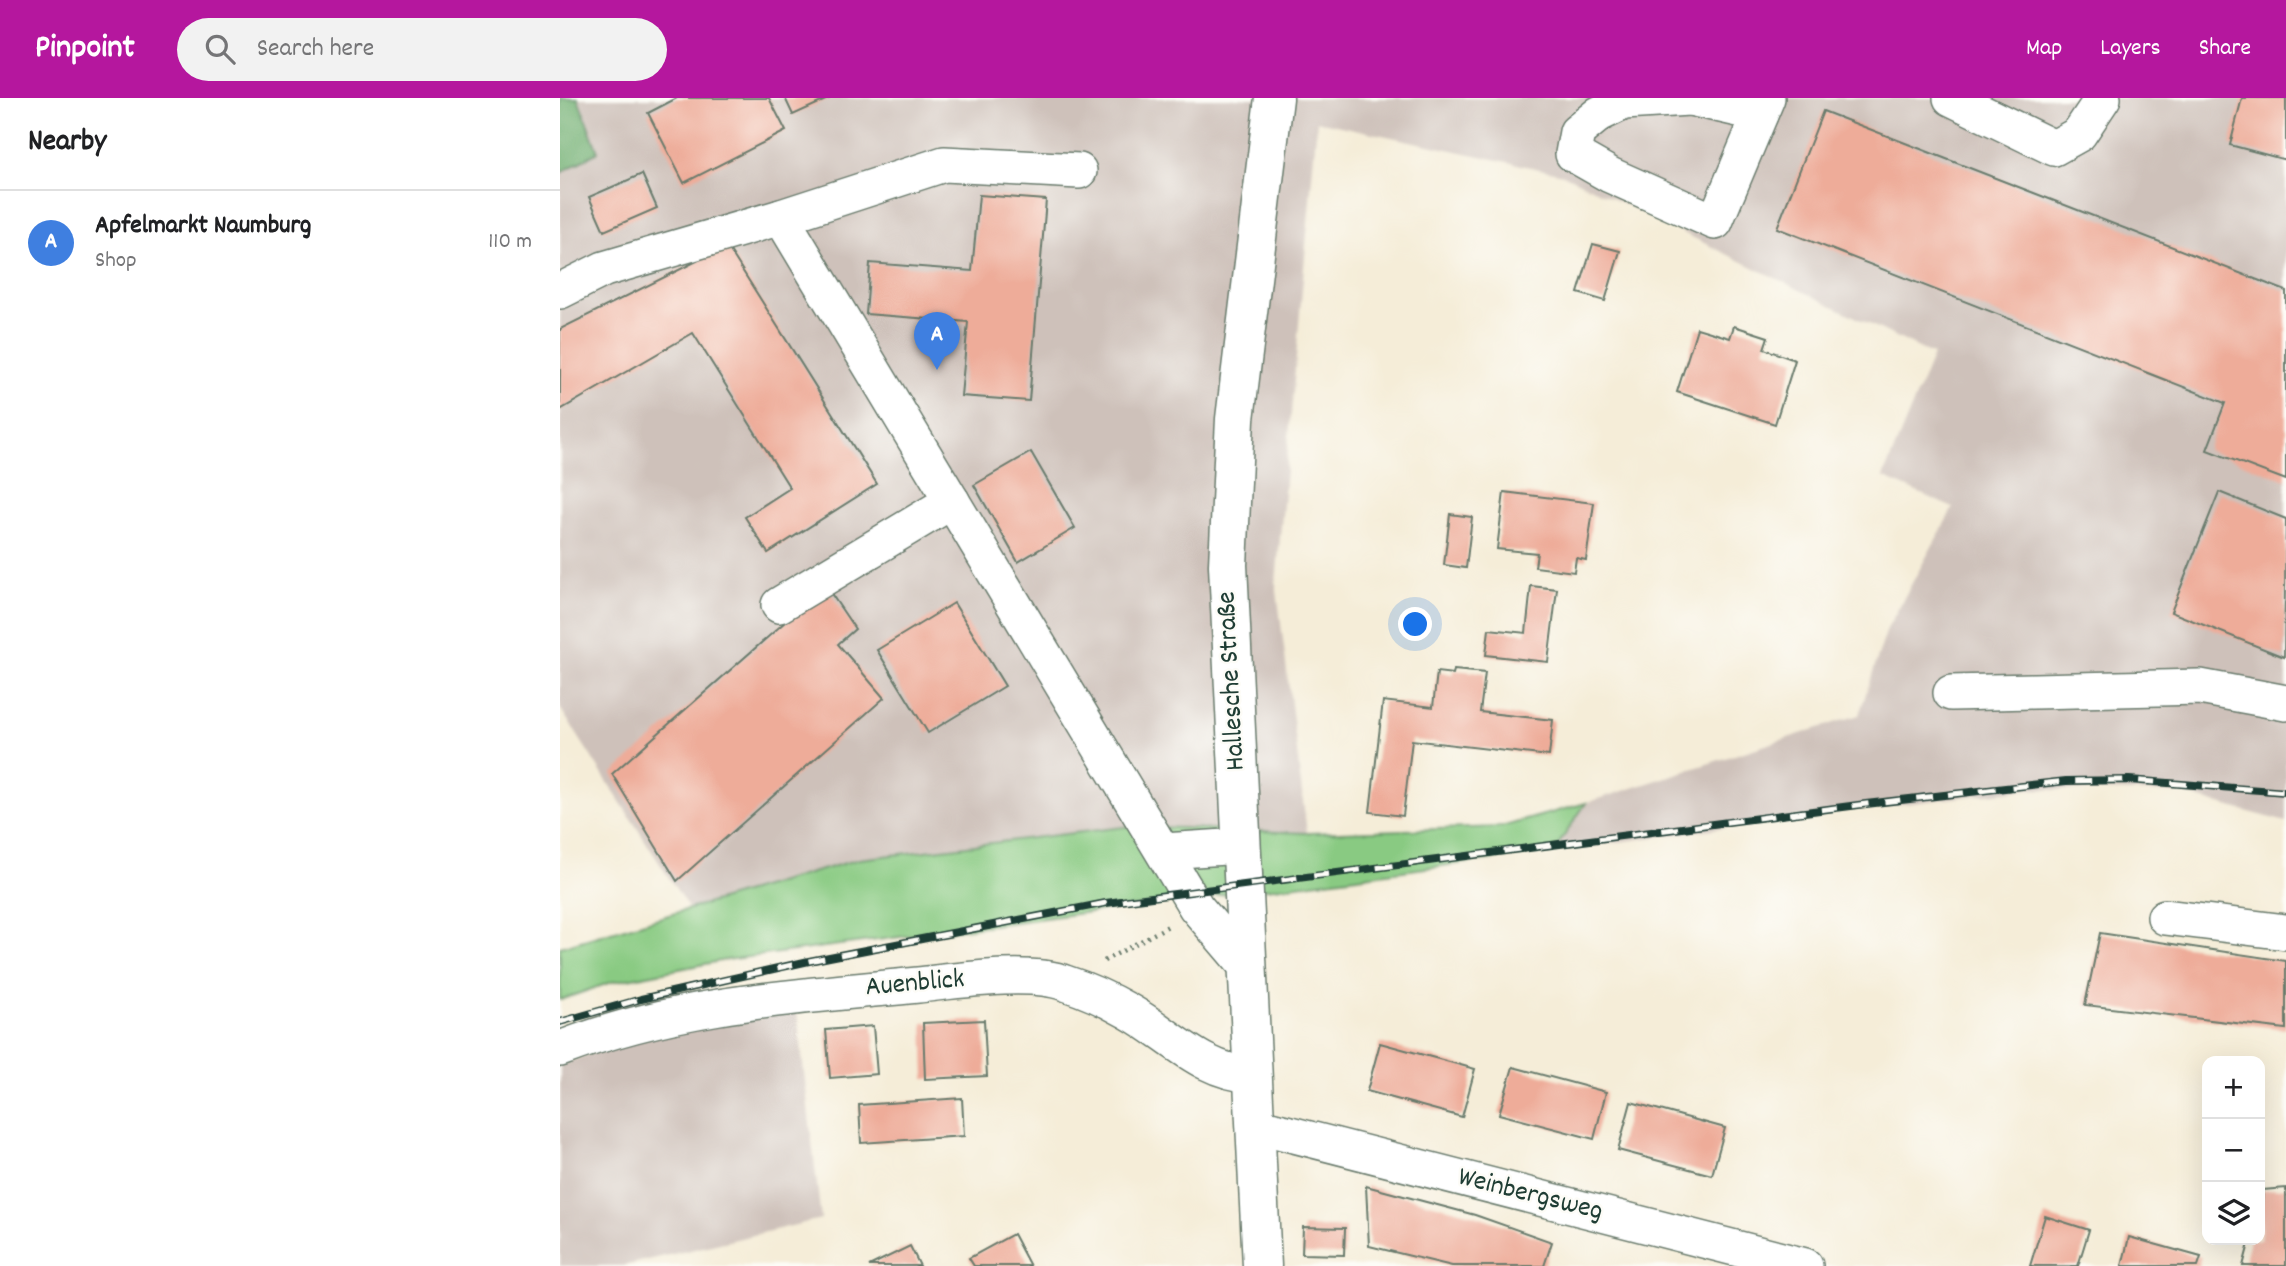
<!DOCTYPE html>
<html lang="en">
<head>
<meta charset="utf-8">
<style>
  body { margin:0; font-family:Dekko,sans-serif; background:#f2f2f2; color:#202124 }
  .controls { position:absolute; right:21px; bottom:21px; display:grid; overflow:hidden; border-radius:14px; box-shadow:0 7px 28px #0002 }
  .controls button { width:63px; height:63px; display:grid; place-items:center; padding:0; border:0; border-bottom:2px solid #e0e0e0; background:#fff; color:#202124; font:35px sans-serif }
  .you { position:absolute; left:856px; top:527px; width:24px; height:24px; margin:-18px; border:5px solid #fff; border-radius:50%; background:#1a73e8; box-shadow:0 0 0 10px #1a73e833 }
  .badge { display:grid; place-items:center; width:46px; height:46px; border-radius:50%; background:#b5179e; color:#fff; font-size:23px; font-weight:700 }
  .pin { position:absolute; translate:-50% -58px; filter:drop-shadow(0 2px 4px #0008) }
  .pin::after { content:''; position:absolute; top:37px; width:24px; height:21px; background:inherit; clip-path:polygon(0 0,100% 0,50% 100%) }
  .list { margin:0; padding:0; list-style:none }
  h2 { display:flex; justify-content:space-between; align-items:center; height:91px; margin:0; padding:0 28px; font-size:30px }
  h2 small { font-size:23px; font-weight:400; color:#757577 }
  .list li { display:grid; grid-template-columns:46px 1fr auto; gap:21px; align-items:center; box-sizing:border-box; height:105px; padding:0 28px; border-top:2px solid #e0e0e0 }
  .list b { display:block; font-size:26px; white-space:nowrap }
  .list p { margin:0; font-size:23px; white-space:nowrap; color:#757577 }
  .list em { font-size:23px; font-style:normal; color:#757577 }
  .icon { flex:none; width:38px; height:38px; fill:none; stroke:currentColor; stroke-width:2; stroke-linecap:round; stroke-linejoin:round }
  .map { position:relative; flex:none; width:1726px; height:1168px; overflow:hidden }
  header { display:flex; align-items:center; gap:42px; box-sizing:border-box; height:98px; padding:0 35px; background:#b5179e; color:#fff }
  header strong { font-size:33px }
  nav { display:flex; gap:38px; margin-inline-start:auto; font-size:24px }
  .search { width:490px; height:63px; background:#f2f2f2; display:flex; align-items:center; gap:18px; box-sizing:border-box; padding:0 24px; border-radius:38px; color:#757577; font-size:26px }
  main { display:flex }
  aside { flex:1; background:#fff }
  .map>svg:first-child { display:block }
  .industrial { fill:#cec1ba }
  .green { fill:#89ca82; stroke:#54845b; stroke-width:2 }
  .forest { fill:#6eae70; stroke:#467652; stroke-width:2 }
  .building { fill:#eeac99 }
  .lines { fill:none; stroke-linecap:round; stroke-linejoin:round }
  .minor-casing { stroke:#6a7b6d; stroke-width:38 }
  .major-casing { stroke:#6a7b6d; stroke-width:41 }
  .path { stroke:#6a7b6d; stroke-width:4.5; stroke-dasharray:2 5; stroke-linecap:butt }
  .minor { stroke:#fff; stroke-width:35 }
  .major { stroke:#fff; stroke-width:38 }
  .rail-casing { stroke:#1f3d34; stroke-width:8 }
  .rail { stroke:#fdfcf7; stroke-width:5; stroke-dasharray:16; stroke-linecap:butt }
  .labels { text-anchor:middle; dominant-baseline:central; stroke-width:5; stroke-linejoin:round; paint-order:stroke }
  .street-label { font-size:28px; fill:#1f3d34; stroke:#fdfcf7 }
</style>
</head>
<body>
<header>
<strong>Pinpoint</strong>
<div class="search"><svg class="icon" aria-label="search" viewBox="0 0 24 24"><circle cx="10" cy="10" r="6"/><path d="M15 15l6 6"/></svg>Search here</div>
<nav><a>Map</a><a>Layers</a><a>Share</a></nav>
</header>
<main>
<aside>
<h2>Nearby<small></small></h2>
<ul class="list">
<li><span class="badge" style="background:#3f7fe0">A</span><div><b>Apfelmarkt Naumburg</b><p>Shop</p></div><em>110 m</em></li>
</ul>
</aside>
<div class="map">
<svg width="1726" height="1168" viewBox="0 0 1726 1168">
  <rect width="100%" height="100%" fill="#fdfcf7"/>
  <filter id="ink" filterUnits="userSpaceOnUse"><feTurbulence type="fractalNoise" baseFrequency=".0143" numOctaves="2"/><feDisplacementMap in="SourceGraphic" scale="14" xChannelSelector="R" yChannelSelector="G"/><feConvolveMatrix kernelMatrix="1 2 1 2 8 2 1 2 1" color-interpolation-filters="sRGB"/></filter>
  <filter id="wash" filterUnits="userSpaceOnUse"><feTurbulence type="fractalNoise" baseFrequency=".00686" numOctaves="4" result="noise"/><feDisplacementMap in="SourceGraphic" scale="28" xChannelSelector="R" yChannelSelector="G"/><feGaussianBlur stdDeviation="1.57" result="paint"/><feColorMatrix in="noise" values="0 0 0 0 0 0 0 0 0 0 0 0 0 0 0 0 0 1.4 0 .05"/><feComposite in="paint" operator="in"/></filter>
  <g filter="url(#wash)">
    <rect width="100%" height="100%" fill="#f5edd8"/>
    <g class="industrial">
      <polygon points="18,0 1726,0 1726,724 1619,695 1469,691 1268,715 994,753 1026,705 1299,617 1327,531 1393,410 1323,379 1373,257 1003,76 757,23 716,485 747,735 572,728 299,761 129,811 0,610 0,75 37,54"/>
      <polygon points="237,914 261,1121 63,1168 0,1168 0,967 95,932"/>
    </g>
    <polygon class="green" points="1026,705 994,753 166,862 52,884 0,902 0,849 299,761 572,728 747,735 941,729"/>
    <polygon class="forest" points="0,0 18,0 38,54 0,75"/>
    <g id="blocks">
      <g class="building">
        <polygon points="117,0 209,0 226,33 124,85 88,15"/>
        <polygon points="225,0 270,0 233,17"/>
        <polygon points="1682,0 1726,0 1726,62 1670,47"/>
        <polygon points="1263,13 1726,193 1726,382 1647,352 1665,305 1217,130"/>
        <polygon points="82,76 97,110 44,133 29,99"/>
        <polygon points="419,97 486,102 469,303 401,298 408,224 306,216 310,165 412,173"/>
        <polygon points="1033,146 1060,153 1045,203 1018,195"/>
        <polygon points="167,148 317,386 208,455 185,419 230,390 133,235 0,312 0,231"/>
        <polygon points="1174,228 1208,239 1204,251 1235,262 1215,326 1117,294 1137,230 1170,240"/>
        <polygon points="471,354 515,430 458,464 414,387"/>
        <polygon points="944,394 1034,405 1026,462 1016,460 1014,474 975,469 977,455 937,451"/>
        <polygon points="1659,394 1726,421 1724,559 1611,514"/>
        <polygon points="890,416 912,419 906,470 884,467"/>
        <polygon points="266,488 295,531 278,546 324,600 117,783 52,676"/>
        <polygon points="971,488 997,491 988,564 926,557 929,531 966,535"/>
        <polygon points="394,505 445,588 368,635 317,552"/>
        <polygon points="894,572 925,575 920,614 993,622 989,658 852,642 843,718 810,714 823,603 873,609 877,574 893,576"/>
        <polygon points="1540,835 1726,863 1726,931 1525,907"/>
        <polygon points="424,922 427,978 365,981 363,925"/>
        <polygon points="313,928 317,976 270,980 266,932"/>
        <polygon points="820,945 915,971 902,1019 807,993"/>
        <polygon points="953,969 1046,994 1034,1041 939,1016"/>
        <polygon points="402,1000 404,1038 301,1045 299,1007"/>
        <polygon points="1071,1004 1165,1030 1152,1077 1058,1052"/>
        <polygon points="806,1088 915,1117 992,1144 984,1168 892,1168 809,1148"/>
        <polygon points="1726,1090 1726,1168 1683,1168 1690,1142 1700,1142 1703,1092"/>
        <polygon points="1485,1118 1529,1132 1518,1168 1470,1168"/>
        <polygon points="743,1129 785,1130 784,1157 742,1156"/>
        <polygon points="453,1136 470,1168 414,1168 409,1160"/>
        <polygon points="1569,1139 1641,1159 1638,1168 1562,1168"/>
        <polygon points="350,1148 360,1168 309,1168"/>
      </g>
    </g>
  </g>
  <g filter="url(#ink)">
    <use href="#blocks" fill-opacity="0" stroke="#6a7b6d" stroke-width="2"/>
    <g class="lines">
      <defs>
        <g id="minor">
          <polyline points="1129,0 1064,4 1039,16 1017,34 1013,56 1050,77 1155,124 1207,0"/>
          <polyline points="1130,0 1200,16"/>
          <polyline points="1391,0 1494,50 1519,36 1543,0"/>
          <polyline points="221,119 636,809 688,870"/>
          <polyline points="0,193 44,171 221,119 384,66 519,73"/>
          <polyline points="219,507 392,403"/>
          <polyline points="1391,595 1640,589 1726,605"/>
          <polyline points="604,753 681,748"/>
          <polyline points="1605,819 1726,834"/>
          <path d="M0,951C119,905 233,899 358,887C397,883 469,872 505,885C527,892 549,902 568,913C611,937 641,974 693,977"/>
          <polyline points="695,1027 1245,1168"/>
        </g>
        <polyline id="major" points="702,1168 668,467 675,321 714,0"/>
      </defs>
      <use href="#minor" class="minor-casing"/>
      <use href="#major" class="major-casing"/>
      <polyline class="path" points="544,863 610,827"/>
      <use href="#minor" class="minor"/>
      <use href="#major" class="major"/>
      <defs>
        <polyline id="rail" points="0,924 81,901 249,863 546,805 1306,706 1506,683 1569,682 1726,694"/>
      </defs>
      <use href="#rail" class="rail-casing"/>
      <use href="#rail" class="rail"/>
    </g>
  </g>
  <g class="labels">
    <g class="street-label">
      <text transform="translate(673 583) rotate(-93)">Hallesche Straße</text>
      <text transform="translate(355 887) rotate(-5)">Auenblick</text>
      <text transform="translate(970 1098) rotate(14)">Weinbergsweg</text>
    </g>
  </g>
</svg>
<div class="controls">
<button>+</button>
<button>−</button>
<button><svg class="icon" aria-label="layers" viewBox="0 0 24 24"><path d="M12 4l9 5-9 5-9-5zM3 14l9 5 9-5"/></svg></button>
</div>
<div class="you"></div>
<div class="pin badge" style="left:377px;top:272px;background:#3f7fe0">A</div>
</div>
</main>
</body>
</html>
